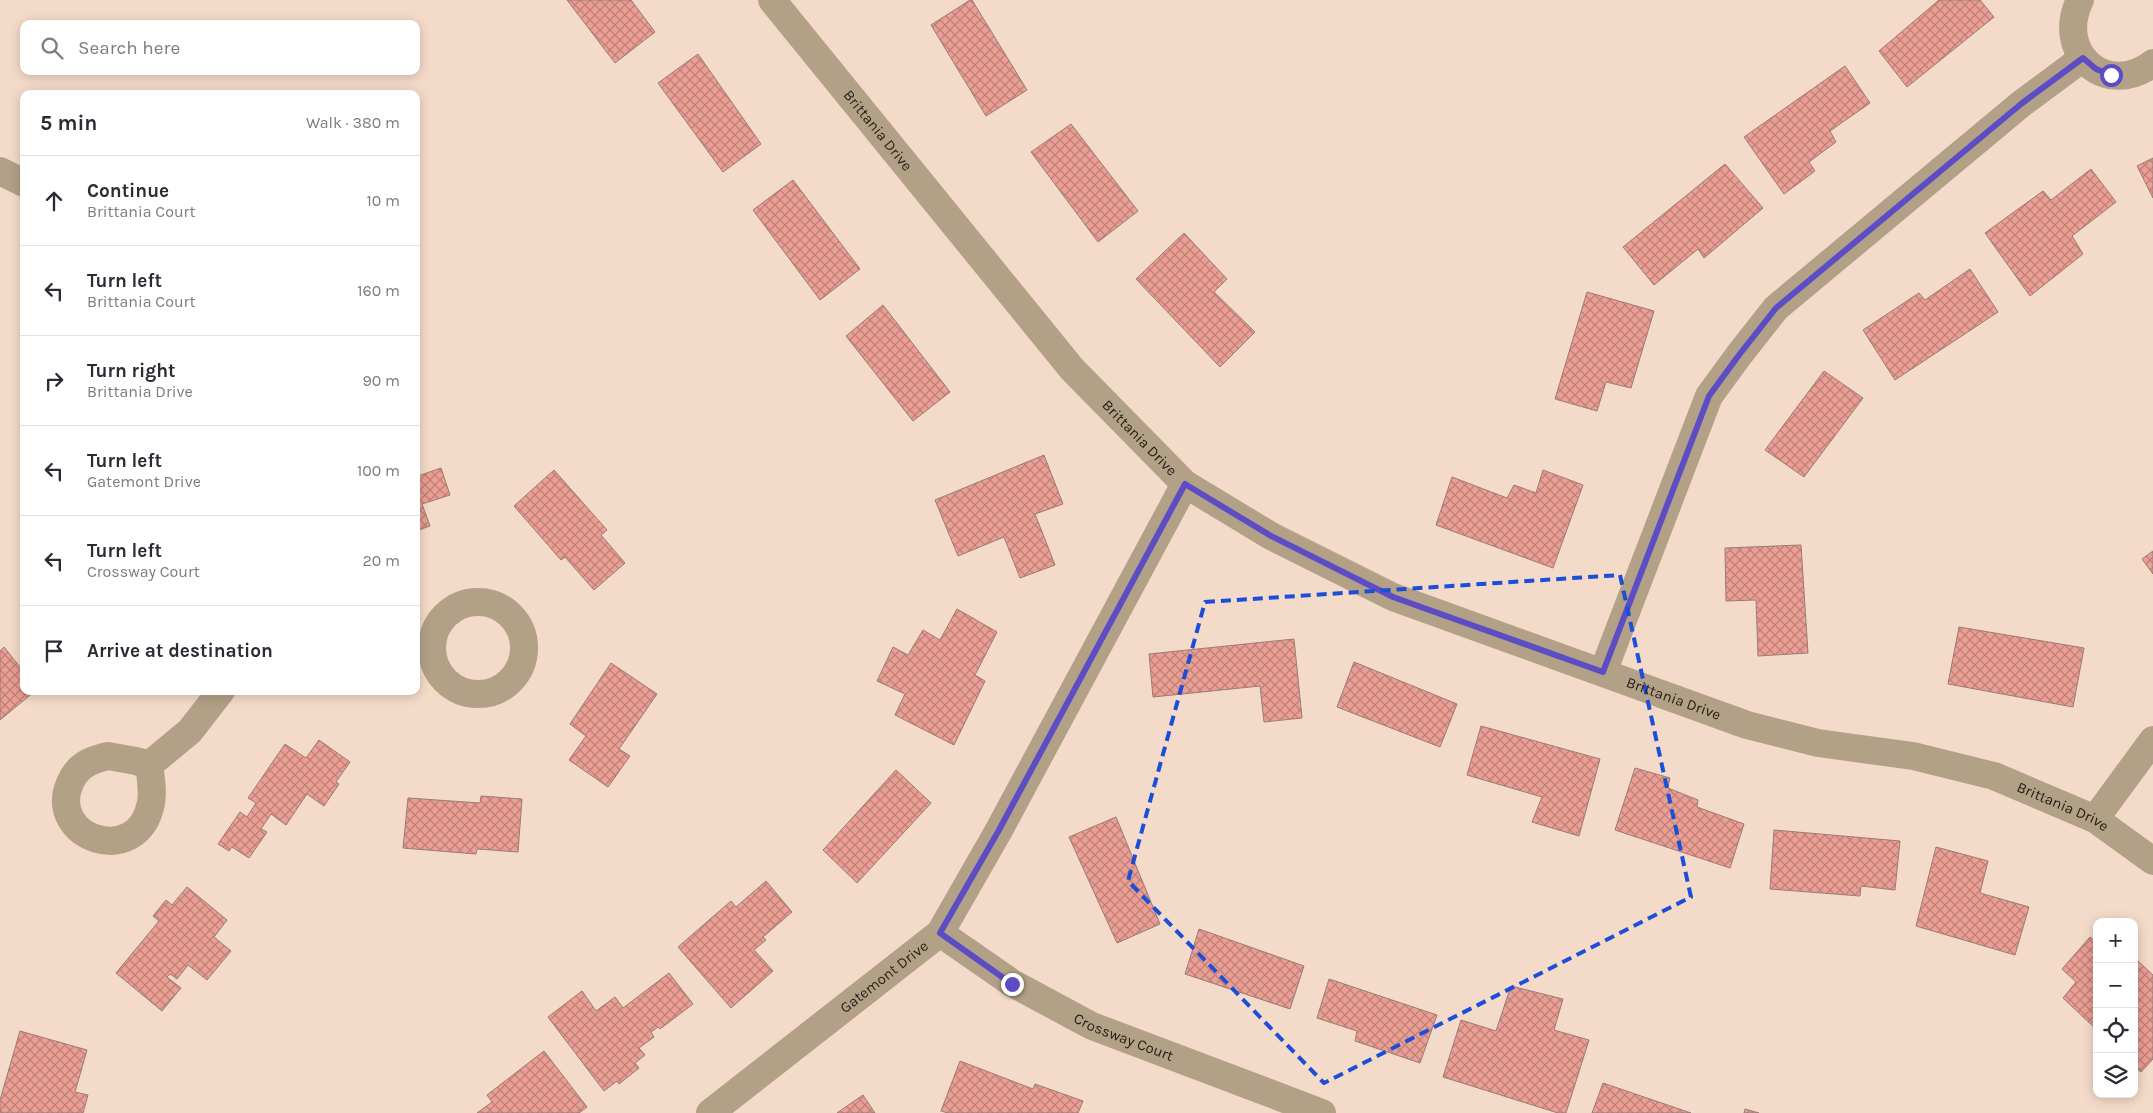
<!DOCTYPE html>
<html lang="en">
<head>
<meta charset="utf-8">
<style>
  body { margin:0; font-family:Karla,sans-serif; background:#f7f7f7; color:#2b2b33 }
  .controls { position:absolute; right:15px; bottom:15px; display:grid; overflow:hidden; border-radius:10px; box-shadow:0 2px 12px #0003 }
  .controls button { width:45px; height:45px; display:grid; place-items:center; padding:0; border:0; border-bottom:1px solid #e1e1e2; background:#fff; color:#2b2b33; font:25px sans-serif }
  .stop { position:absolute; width:15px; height:15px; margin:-11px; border:4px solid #5c4dc5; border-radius:50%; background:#fff }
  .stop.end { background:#5c4dc5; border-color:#fff; box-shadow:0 1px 5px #0008 }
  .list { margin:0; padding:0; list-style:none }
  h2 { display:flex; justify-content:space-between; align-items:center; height:65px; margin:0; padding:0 20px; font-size:21px }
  h2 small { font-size:16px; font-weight:400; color:#7c7c81 }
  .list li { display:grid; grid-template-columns:32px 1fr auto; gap:15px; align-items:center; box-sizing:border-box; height:90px; padding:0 20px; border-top:1px solid #e1e1e2 }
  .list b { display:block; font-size:19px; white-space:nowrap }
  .list p { margin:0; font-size:16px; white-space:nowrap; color:#7c7c81 }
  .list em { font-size:16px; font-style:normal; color:#7c7c81 }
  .icon { flex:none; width:28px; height:28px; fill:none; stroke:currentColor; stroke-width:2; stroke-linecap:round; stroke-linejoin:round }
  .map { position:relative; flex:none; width:2153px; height:1113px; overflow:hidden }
  .search { position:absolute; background:#fff; box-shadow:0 2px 12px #0003; left:20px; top:20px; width:400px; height:55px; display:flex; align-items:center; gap:12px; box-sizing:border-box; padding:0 18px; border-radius:10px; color:#7c7c81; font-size:19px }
  .panel { position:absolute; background:#fff; box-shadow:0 2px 12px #0003; left:20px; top:90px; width:400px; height:605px; border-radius:10px }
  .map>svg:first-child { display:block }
  .building { fill:url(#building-cross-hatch); stroke:#997c78 }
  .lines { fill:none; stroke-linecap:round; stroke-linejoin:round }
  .street { stroke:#b2a186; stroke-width:28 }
  .route { stroke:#5c4dc5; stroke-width:6 }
  .marked { fill:none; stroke:#1d4ed8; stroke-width:4; stroke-dasharray:10 6; stroke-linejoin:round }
  .labels { text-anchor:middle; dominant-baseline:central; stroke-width:4; stroke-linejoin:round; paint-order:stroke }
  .street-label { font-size:15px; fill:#261d17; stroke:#f4dac9 }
</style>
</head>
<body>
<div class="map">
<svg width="2153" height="1113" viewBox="0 0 2153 1113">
  <defs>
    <pattern id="building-cross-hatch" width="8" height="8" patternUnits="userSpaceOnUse" patternTransform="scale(1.25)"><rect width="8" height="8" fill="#eb9e93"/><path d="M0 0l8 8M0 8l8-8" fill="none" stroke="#be8077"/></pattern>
  </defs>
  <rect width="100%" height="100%" fill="#f4dac9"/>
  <g class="building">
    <polygon points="567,0 631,0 655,32 615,63"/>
    <polygon points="970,0 972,0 1027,90 986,116 931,25"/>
    <polygon points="1939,0 1980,0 1994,17 1907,87 1879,51"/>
    <polygon points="698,54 761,144 723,172 658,83"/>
    <polygon points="1845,66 1870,103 1830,131 1836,142 1809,162 1815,171 1784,194 1744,137"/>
    <polygon points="1071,124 1138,211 1098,242 1031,152"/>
    <polygon points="2153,158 2153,198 2137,166"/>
    <polygon points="1725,164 1763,208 1704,258 1698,249 1654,285 1623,247"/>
    <polygon points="2091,169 2116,202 2072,236 2083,254 2030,296 1985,233 2043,191 2051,200"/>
    <polygon points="793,180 860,269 820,300 753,210"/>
    <polygon points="1184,233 1227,279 1214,292 1255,332 1220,367 1136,279"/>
    <polygon points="1970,269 1998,312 1895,380 1863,330 1919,293 1925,300"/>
    <polygon points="1587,292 1654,311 1631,388 1606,382 1597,411 1555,399"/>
    <polygon points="883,305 950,392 913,421 846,336"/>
    <polygon points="1824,371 1863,398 1804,477 1765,450"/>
    <polygon points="1044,455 1063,504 1035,514 1055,565 1020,578 1004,537 958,556 935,500"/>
    <polygon points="441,468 450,495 422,504 430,526 416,531 416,469 418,476"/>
    <polygon points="554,470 607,530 601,535 625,563 594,590 565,557 561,560 514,506"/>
    <polygon points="1543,470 1583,485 1553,568 1436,525 1452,477 1507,498 1514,485 1536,493"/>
    <polygon points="1801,545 1808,653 1758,656 1756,600 1726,601 1725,548"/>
    <polygon points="2153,551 2153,574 2142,559"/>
    <polygon points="957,609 997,632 975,675 985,681 954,745 895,715 905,694 877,681 893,647 908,655 923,630 940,640"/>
    <polygon points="1959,627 2084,648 2073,707 1948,684"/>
    <polygon points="1294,639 1302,718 1264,722 1260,686 1153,697 1149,654"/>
    <polygon points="4,647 24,672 24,691 35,691 0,720 0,651"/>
    <polygon points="1354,662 1457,704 1440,747 1337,707"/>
    <polygon points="611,663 657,694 619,749 630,756 608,787 569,760 586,736 570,724"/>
    <polygon points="1481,726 1600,759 1579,836 1532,822 1542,797 1467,775"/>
    <polygon points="319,740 350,762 336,782 339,784 324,806 307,794 286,825 271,814 261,829 267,832 249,858 232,847 229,851 218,844 240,812 247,817 256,803 248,798 285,744 306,758"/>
    <polygon points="1635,768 1670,778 1668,788 1698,800 1697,807 1744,824 1730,868 1615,830"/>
    <polygon points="896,770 931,803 857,883 823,850"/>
    <polygon points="481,796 522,799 518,852 477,849 476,854 403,848 408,798 480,803"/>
    <polygon points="1116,817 1160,924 1117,943 1069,837"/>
    <polygon points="1774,830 1900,841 1895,890 1861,886 1860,896 1770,889"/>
    <polygon points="1936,847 1988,861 1980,893 2029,907 2015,955 1916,926"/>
    <polygon points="766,881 792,912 763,937 766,940 754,950 773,971 731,1008 678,947 731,901 736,907"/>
    <polygon points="187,887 227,920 214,937 231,951 207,980 188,965 177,979 170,974 167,977 181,988 162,1011 116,973 159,921 153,916 166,900 172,905"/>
    <polygon points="1199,929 1304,966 1290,1009 1185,974"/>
    <polygon points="2090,937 2097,943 2097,1030 2063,998 2076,982 2062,969"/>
    <polygon points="2138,961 2153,975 2153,1059 2141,1072 2134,1066 2134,965"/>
    <polygon points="669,973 693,1004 660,1029 658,1027 651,1032 654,1037 639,1048 645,1055 635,1063 639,1068 619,1084 617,1081 604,1091 548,1017 582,991 596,1011 615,997 623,1008"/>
    <polygon points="1329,979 1437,1015 1420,1063 1355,1041 1357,1031 1317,1018"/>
    <polygon points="1511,986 1563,999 1554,1030 1589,1040 1566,1113 1558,1113 1443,1077 1461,1020 1496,1031"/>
    <polygon points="20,1031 87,1050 75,1092 88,1095 83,1113 0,1113 0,1100"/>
    <polygon points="544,1051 587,1107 579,1113 477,1113 492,1102 487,1095"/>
    <polygon points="960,1061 1033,1089 1035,1084 1083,1101 1078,1113 948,1113 941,1111"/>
    <polygon points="1603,1083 1691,1113 1592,1113"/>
    <polygon points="863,1095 875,1113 837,1113"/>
    <polygon points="1745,1109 1759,1113 1744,1113"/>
  </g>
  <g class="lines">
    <g class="street">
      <path id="s1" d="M772,0L1072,369L1185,484L1271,536L1393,597L1747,725L1818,743L1913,756L1994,776L2095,819L2153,861"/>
      <path d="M2080,0C2054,53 2107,99 2153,63"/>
      <polyline points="0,171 24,183"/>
      <circle cx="478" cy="648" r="46"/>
      <polyline points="1603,672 1709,396 1739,355 1776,308 2021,104 2083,58"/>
      <path d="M108,756L136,761L149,765C151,778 153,791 151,803C138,870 46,838 70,783C77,766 90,760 108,756Z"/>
      <polyline points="149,765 190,731 221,691"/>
      <polyline points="2095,819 2153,740"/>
      <path id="s2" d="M940,933L1012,983L1092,1026L1322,1113"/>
      <path id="s3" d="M710,1113L940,933L999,830L1185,484"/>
    </g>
  </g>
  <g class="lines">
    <polyline class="route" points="1012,984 940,933 999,830 1185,484 1271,536 1393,597 1603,672 1709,396 1739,355 1776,308 2021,104 2083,58 2096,69 2111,75"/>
  </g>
  <path class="marked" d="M1620,575L1691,897L1324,1083L1128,881L1205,602Z"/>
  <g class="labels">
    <g class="street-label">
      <text stroke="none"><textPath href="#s1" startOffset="168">Brittania Drive</textPath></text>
      <text stroke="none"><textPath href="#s1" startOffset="572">Brittania Drive</textPath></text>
      <text stroke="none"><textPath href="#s1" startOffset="1172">Brittania Drive</textPath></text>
      <text stroke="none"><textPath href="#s1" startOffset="1578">Brittania Drive</textPath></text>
      <text stroke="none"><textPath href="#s3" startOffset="221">Gatemont Drive</textPath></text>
      <text stroke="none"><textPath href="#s2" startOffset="212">Crossway Court</textPath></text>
    </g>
  </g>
</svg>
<div class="controls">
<button>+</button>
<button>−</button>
<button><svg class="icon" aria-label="locate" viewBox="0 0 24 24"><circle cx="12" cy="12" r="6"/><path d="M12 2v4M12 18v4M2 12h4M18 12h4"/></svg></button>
<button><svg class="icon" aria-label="layers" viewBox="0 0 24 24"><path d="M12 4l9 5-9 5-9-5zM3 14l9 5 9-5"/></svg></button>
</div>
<div class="stop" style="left:2111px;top:75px"></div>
<div class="stop end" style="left:1012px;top:984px"></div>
<div class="search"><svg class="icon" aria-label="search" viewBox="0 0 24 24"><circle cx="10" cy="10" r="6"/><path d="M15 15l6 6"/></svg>Search here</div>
<section class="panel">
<h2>5 min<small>Walk · 380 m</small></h2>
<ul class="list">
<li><svg class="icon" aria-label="ahead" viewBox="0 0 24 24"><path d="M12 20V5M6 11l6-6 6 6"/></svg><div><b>Continue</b><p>Brittania Court</p></div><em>10 m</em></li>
<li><svg class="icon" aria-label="left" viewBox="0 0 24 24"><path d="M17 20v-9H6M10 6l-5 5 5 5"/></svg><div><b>Turn left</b><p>Brittania Court</p></div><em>160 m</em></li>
<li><svg class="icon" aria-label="right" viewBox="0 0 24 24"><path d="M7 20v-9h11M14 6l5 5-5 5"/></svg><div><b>Turn right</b><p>Brittania Drive</p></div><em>90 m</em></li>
<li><svg class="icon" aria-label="left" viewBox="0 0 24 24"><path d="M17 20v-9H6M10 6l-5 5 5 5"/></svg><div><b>Turn left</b><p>Gatemont Drive</p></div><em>100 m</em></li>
<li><svg class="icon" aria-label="left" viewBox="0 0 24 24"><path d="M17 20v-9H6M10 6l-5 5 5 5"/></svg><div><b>Turn left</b><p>Crossway Court</p></div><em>20 m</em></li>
<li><svg class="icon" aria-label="arrive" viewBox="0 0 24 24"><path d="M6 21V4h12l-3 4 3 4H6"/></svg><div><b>Arrive at destination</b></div></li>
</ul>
</section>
</div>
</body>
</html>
